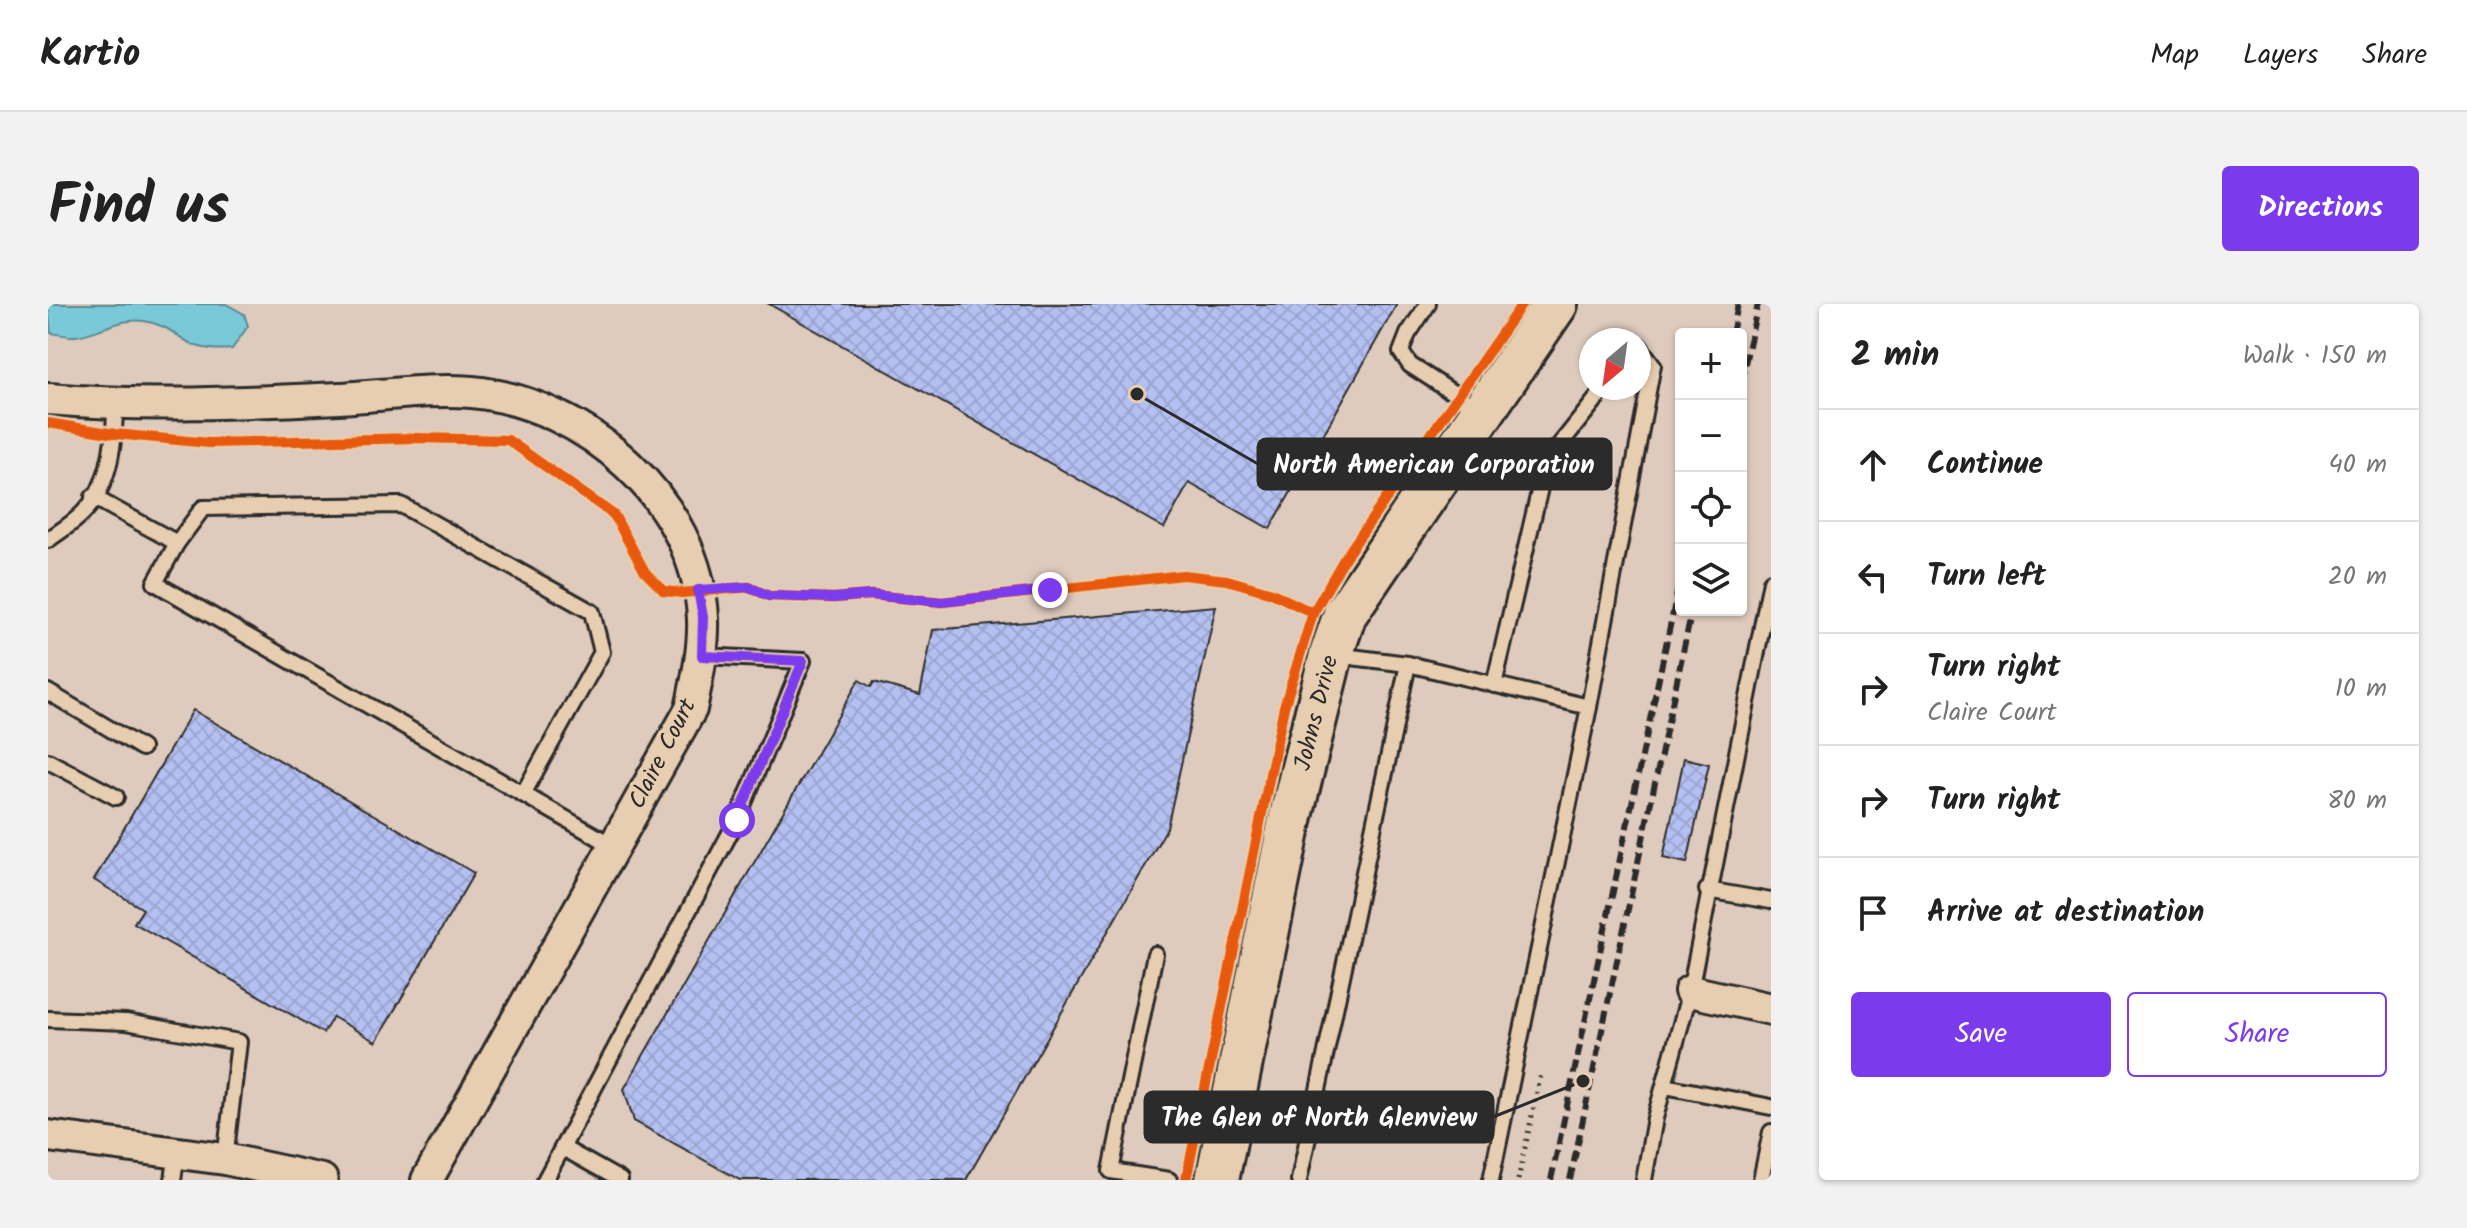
<!DOCTYPE html>
<html lang="en">
<head>
<meta charset="utf-8">
<style>
  body { margin:0; font-family:Kalam,sans-serif; background:#f2f2f2; color:#222 }
  .controls { position:absolute; right:24px; top:24px; display:grid; overflow:hidden; border-radius:8px; box-shadow:0 2px 6px #0004 }
  .controls button { width:72px; height:72px; display:grid; place-items:center; padding:0; border:0; border-bottom:2px solid #e0e0e0; background:#fff; color:#222; font:40px sans-serif }
  .compass { position:absolute; left:1531px; top:24px; width:72px; height:72px; border-radius:50%; background:#fff; box-shadow:0 2px 6px #0004; rotate:209deg }
  .stop { position:absolute; width:24px; height:24px; margin:-18px; border:6px solid #7c3aed; border-radius:50%; background:#fff }
  .stop.end { background:#7c3aed; border-color:#fff; box-shadow:0 2px 8px #0008 }
  .list { margin:0; padding:0; list-style:none }
  h2 { display:flex; justify-content:space-between; align-items:center; height:104px; margin:0; padding:0 32px; font-size:34px }
  h2 small { font-size:26px; font-weight:400; color:#767676 }
  .list li { display:grid; grid-template-columns:52px 1fr auto; gap:24px; align-items:center; box-sizing:border-box; height:112px; padding:0 32px; border-top:2px solid #e0e0e0 }
  .list b { display:block; font-size:30px; white-space:nowrap }
  .list p { margin:0; font-size:26px; white-space:nowrap; color:#767676 }
  .list em { font-size:26px; font-style:normal; color:#767676 }
  .actions { display:flex; gap:16px; padding:24px 32px }
  .actions a { flex:1; padding:18px 0; border:2px solid #7c3aed; border-radius:8px; text-align:center; font-size:28px; color:#7c3aed }
  .actions .main { background:#7c3aed; color:#fff }
  .icon { flex:none; width:44px; height:44px; fill:none; stroke:currentColor; stroke-width:2; stroke-linecap:round; stroke-linejoin:round }
  .map { position:relative; flex:none; width:1723px; height:876px; overflow:hidden; border-radius:8px }
  header { display:flex; align-items:center; gap:48px; box-sizing:border-box; height:112px; padding:0 40px; background:#fff; border-bottom:2px solid #e0e0e0 }
  header strong { font-size:38px }
  nav { display:flex; gap:44px; margin-inline-start:auto; font-size:28px }
  .intro { display:flex; align-items:center; justify-content:space-between; box-sizing:border-box; height:192px; padding:0 48px }
  h1 { margin:0; font-size:56px }
  .button { padding:20px 36px; border-radius:8px; background:#7c3aed; color:#fff; font-size:28px; font-weight:700 }
  main { display:flex; gap:48px; padding:0 48px }
  aside { flex:1; background:#fff; border-radius:8px; box-shadow:0 2px 6px #0004 }
  .map>svg:first-child { display:block }
  .water { fill:#7ac9d8; stroke:#5a8a93; stroke-width:2 }
  .building { fill:url(#building-cross-hatch); stroke:#2b2b2b; stroke-width:2 }
  .lines { fill:none; stroke-linecap:round; stroke-linejoin:round }
  .lane-casing { stroke:#2b2b2b; stroke-width:20 }
  .street-casing { stroke:#2b2b2b; stroke-width:36 }
  .secondary-casing { stroke:#2b2b2b; stroke-width:48 }
  .path { stroke:#2b2b2b; stroke-width:5; stroke-dasharray:2 6; stroke-linecap:butt }
  .lane { stroke:#e8ceb0; stroke-width:14 }
  .street { stroke:#e8ceb0; stroke-width:30 }
  .secondary { stroke:#e8ceb0; stroke-width:42 }
  .rail { stroke:#2b2b2b; stroke-width:6; stroke-dasharray:12 6; stroke-linecap:butt }
  .cycleway-casing { stroke:#e8ceb0; stroke-width:15 }
  .cycleway { stroke:#e8590c; stroke-width:10 }
  .route { stroke:#7c3aed; stroke-width:10 }
  .labels { text-anchor:middle; dominant-baseline:central; stroke-width:7; stroke-linejoin:round; paint-order:stroke }
  .street-label { font-size:24px; fill:#2b2b2b; stroke:#e8ceb0 }
  .leader { fill:none; stroke:#2b2b2b; stroke-width:3 }
  .callout-dot { fill:#2b2b2b; stroke:#e8ceb0; stroke-width:3 }
  .callout { fill:#2b2b2b; stroke:#2b2b2b; stroke-width:3 }
  .callout-label { font-size:26px; text-anchor:middle; font-weight:bold; fill:#fff }
</style>
</head>
<body>
<header>
<strong>Kartio</strong>
<nav><a>Map</a><a>Layers</a><a>Share</a></nav>
</header>
<div class="intro"><h1>Find us</h1><a class="button">Directions</a></div>
<main>
<div class="map">
<svg width="1723" height="876" viewBox="0 0 1723 876">
  <defs>
    <pattern id="building-cross-hatch" width="8" height="8" patternUnits="userSpaceOnUse" patternTransform="scale(2)"><rect width="8" height="8" fill="#b4c0f1"/><path d="M0 0l8 8M0 8l8-8" fill="none" stroke="#9ba5cf"/></pattern>
  </defs>
  <rect width="100%" height="100%" fill="#decbbd"/>
  <filter id="ink" filterUnits="userSpaceOnUse"><feTurbulence type="fractalNoise" baseFrequency=".0125" numOctaves="2"/><feDisplacementMap in="SourceGraphic" scale="16" xChannelSelector="R" yChannelSelector="G"/><feConvolveMatrix kernelMatrix="1 2 1 2 8 2 1 2 1" color-interpolation-filters="sRGB"/></filter>
  <g filter="url(#ink)">
    <path class="water" d="M0,0H178L196,10L200,22L184,45C132,50 135,23 96,17C72,13 51,29 28,32C20,33 11,30 3,29Z"/>
    <g class="building">
      <polygon points="721,0 1349,0 1222,225 1141,179 1116,224"/>
      <polygon points="1168,302 1119,524 918,876 692,876 586,817 576,785 811,376 823,383 826,378 872,391 885,326"/>
      <polygon points="145,406 426,569 328,738 285,713 275,729 86,619 95,605 46,576"/>
      <polygon points="1636,454 1661,460 1639,559 1615,554"/>
    </g>
    <g class="lines">
      <defs>
        <g id="lane">
          <polyline points="1380,0 1360,30 1353,48 1362,61 1433,107"/>
          <polyline points="45,193 129,239 107,279 567,543"/>
          <path d="M0,236C12,227 26,219 36,208C63,181 67,135 67,99"/>
          <polyline points="129,239 155,204 353,201 544,308 554,348 475,490"/>
          <polyline points="1287,351 1360,360 1541,403 1443,876"/>
          <polyline points="1446,381 1498,158 1557,84"/>
          <polyline points="0,388 94,444"/>
          <polyline points="1541,403 1605,61 1591,42"/>
          <polyline points="0,457 68,493"/>
          <polyline points="1659,586 1723,597"/>
          <polyline points="1107,650 1063,867 1121,876"/>
          <polyline points="0,715 78,718 191,738 177,855"/>
          <polyline points="1617,782 1723,803"/>
          <polyline points="515,844 572,876"/>
          <polyline points="125,876 129,848"/>
          <polyline points="497,876 689,516 755,357 654,352"/>
          <polyline points="1251,876 1360,360"/>
          <polyline points="1596,876 1607,814 1642,687 1723,277"/>
          <polyline points="1713,876 1723,828"/>
        </g>
        <g id="street">
          <path d="M0,95C96,103 194,99 291,94C332,92 383,84 424,88C538,99 650,197 655,315C656,346 649,375 643,405L379,876"/>
          <polyline points="1642,687 1723,705"/>
          <polyline points="0,832 177,855 274,876"/>
        </g>
        <polyline id="secondary" points="1169,876 1243,512 1283,351 1297,310 1508,0"/>
      </defs>
      <use href="#lane" class="lane-casing"/>
      <use href="#street" class="street-casing"/>
      <use href="#secondary" class="secondary-casing"/>
      <polyline class="path" points="1470,876 1493,770"/>
      <use href="#lane" class="lane"/>
      <use href="#street" class="street"/>
      <use href="#secondary" class="secondary"/>
      <g class="rail">
        <polyline points="1684,30 1690,0"/>
        <polyline points="1693,78 1710,0"/>
        <polyline points="1503,876 1633,271"/>
        <polyline points="1522,876 1644,306"/>
      </g>
      <defs>
        <g id="cycleway">
          <polyline points="0,119 67,130 161,139 368,134 460,136 566,211 597,268 616,287 634,289 701,283 721,292 786,294 823,291 894,298 1135,271 1179,276 1224,289 1265,309"/>
          <polyline points="1138,876 1236,403 1265,309 1296,255 1474,0"/>
        </g>
      </defs>
      <use href="#cycleway" class="cycleway-casing"/>
      <use href="#cycleway" class="cycleway"/>
    </g>
  </g>
  <g class="lines" filter="url(#ink)">
    <polyline class="route" points="689,516 755,357 654,352 655,313 650,286 701,283 721,292 786,294 823,291 894,298 1002,286"/>
  </g>
  <g class="labels">
    <g class="street-label">
      <text transform="translate(1269 409) rotate(-76)">Johns Drive</text>
      <text transform="translate(615 450) rotate(-63)">Claire Court</text>
    </g>
  </g>
  <path class="leader" d="M1089 90L1210 160M1535 777L1445 813"/>
  <g class="callout-dot">
    <circle cx="1089" cy="90" r="8"/>
    <circle cx="1535" cy="777" r="8"/>
  </g>
  <g class="callout">
    <rect x="1210" y="135" width="353" height="50" rx="8"/>
    <rect x="1097" y="788" width="348" height="50" rx="8"/>
  </g>
  <g class="callout-label">
    <text x="1386" y="169">North American Corporation</text>
    <text x="1271" y="822">The Glen of North Glenview</text>
  </g>
</svg>
<div class="controls">
<button>+</button>
<button>−</button>
<button><svg class="icon" aria-label="locate" viewBox="0 0 24 24"><circle cx="12" cy="12" r="6"/><path d="M12 2v4M12 18v4M2 12h4M18 12h4"/></svg></button>
<button><svg class="icon" aria-label="layers" viewBox="0 0 24 24"><path d="M12 4l9 5-9 5-9-5zM3 14l9 5 9-5"/></svg></button>
</div>
<svg class="compass" viewBox="-18 -18 36 36"><path d="M0-13l5 13h-10z" fill="#e53935"/><path d="M0 13l5-13h-10z" fill="#767676"/></svg>
<div class="stop" style="left:689px;top:516px"></div>
<div class="stop end" style="left:1002px;top:286px"></div>
</div>
<aside>
<h2>2 min<small>Walk · 150 m</small></h2>
<ul class="list">
<li><svg class="icon" aria-label="ahead" viewBox="0 0 24 24"><path d="M12 20V5M6 11l6-6 6 6"/></svg><div><b>Continue</b></div><em>40 m</em></li>
<li><svg class="icon" aria-label="left" viewBox="0 0 24 24"><path d="M17 20v-9H6M10 6l-5 5 5 5"/></svg><div><b>Turn left</b></div><em>20 m</em></li>
<li><svg class="icon" aria-label="right" viewBox="0 0 24 24"><path d="M7 20v-9h11M14 6l5 5-5 5"/></svg><div><b>Turn right</b><p>Claire Court</p></div><em>10 m</em></li>
<li><svg class="icon" aria-label="right" viewBox="0 0 24 24"><path d="M7 20v-9h11M14 6l5 5-5 5"/></svg><div><b>Turn right</b></div><em>80 m</em></li>
<li><svg class="icon" aria-label="arrive" viewBox="0 0 24 24"><path d="M6 21V4h12l-3 4 3 4H6"/></svg><div><b>Arrive at destination</b></div></li>
</ul>
<div class="actions"><a class="main">Save</a><a>Share</a></div>
</aside>
</main>
</body>
</html>
